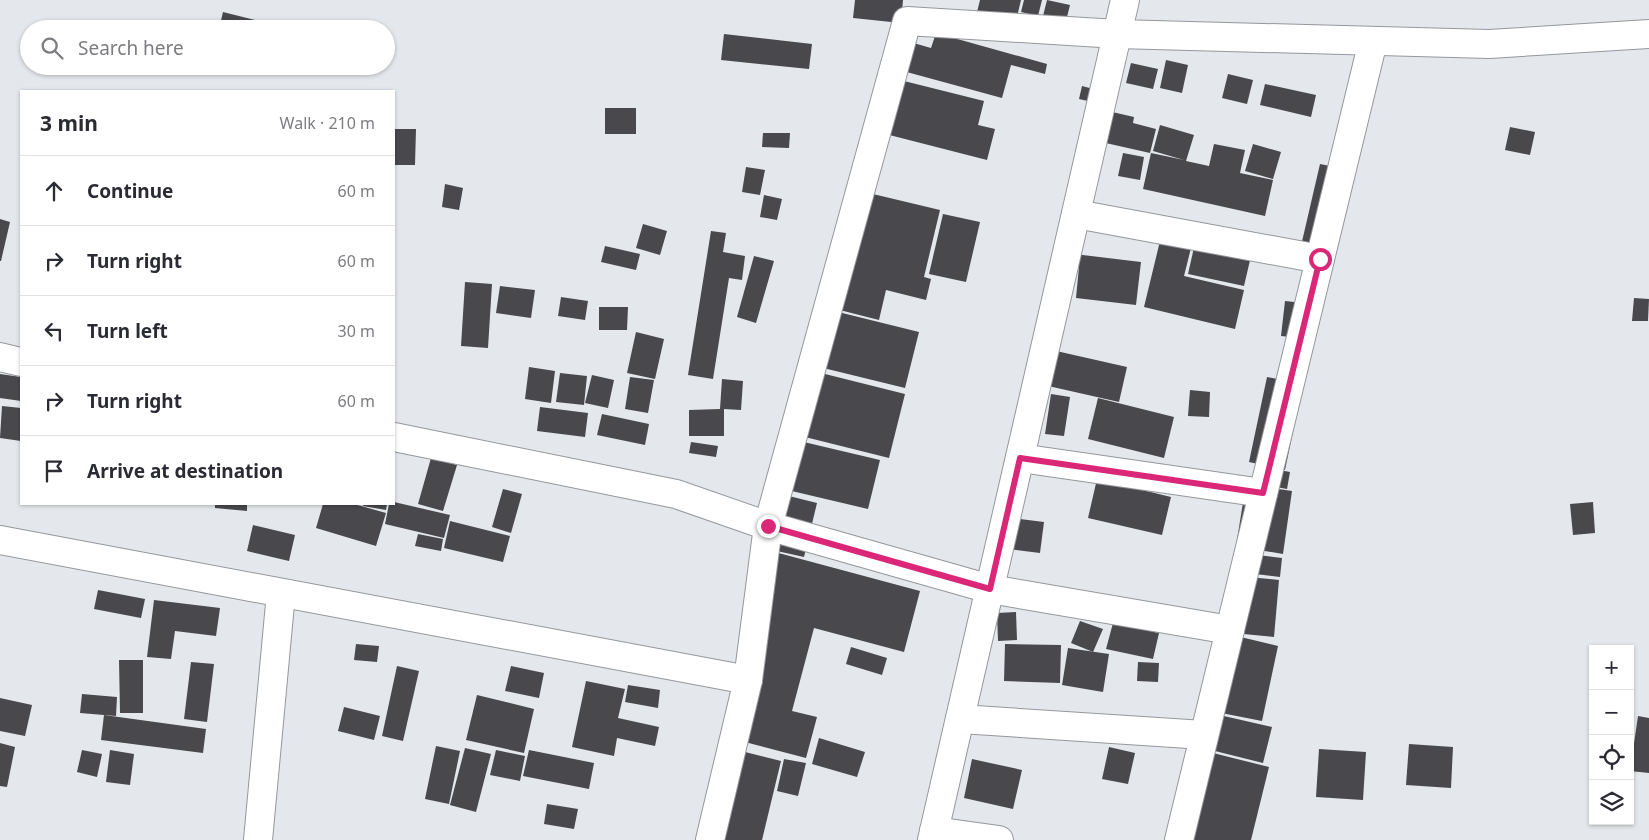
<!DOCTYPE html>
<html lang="en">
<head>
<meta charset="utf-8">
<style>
  body { margin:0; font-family:"Noto Sans",sans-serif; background:#f2f2f3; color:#2b2b33 }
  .controls { position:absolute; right:15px; bottom:15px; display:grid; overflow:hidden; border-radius:0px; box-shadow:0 1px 4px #0004 }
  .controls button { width:45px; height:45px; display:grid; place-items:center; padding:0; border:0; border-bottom:1px solid #e1e1e2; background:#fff; color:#2b2b33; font:25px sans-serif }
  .stop { position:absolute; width:15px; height:15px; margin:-11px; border:4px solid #db2777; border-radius:50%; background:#fff }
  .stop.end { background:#db2777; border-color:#fff; box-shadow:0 1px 5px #0008 }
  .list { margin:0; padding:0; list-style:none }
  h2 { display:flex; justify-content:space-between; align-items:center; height:65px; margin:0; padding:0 20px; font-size:21px }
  h2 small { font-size:16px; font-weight:400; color:#7c7c81 }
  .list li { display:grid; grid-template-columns:32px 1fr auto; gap:15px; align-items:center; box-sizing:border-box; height:70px; padding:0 20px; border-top:1px solid #e1e1e2 }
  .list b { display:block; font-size:19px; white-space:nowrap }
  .list em { font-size:16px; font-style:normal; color:#7c7c81 }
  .icon { flex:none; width:28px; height:28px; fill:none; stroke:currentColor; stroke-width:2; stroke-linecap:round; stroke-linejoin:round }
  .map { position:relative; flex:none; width:1649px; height:840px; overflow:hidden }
  .search { position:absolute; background:#fff; box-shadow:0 1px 4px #0004; left:20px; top:20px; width:375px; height:55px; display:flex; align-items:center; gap:12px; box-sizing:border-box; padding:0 18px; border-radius:28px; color:#7c7c81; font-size:19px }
  .panel { position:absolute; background:#fff; box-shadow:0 1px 4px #0004; left:20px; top:90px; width:375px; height:415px; border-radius:0px }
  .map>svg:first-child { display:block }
  .building { fill:#49484d }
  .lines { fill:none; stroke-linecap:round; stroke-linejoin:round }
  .minor-casing { stroke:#94979c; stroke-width:30 }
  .minor { stroke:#fff; stroke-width:28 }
  .route { stroke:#db2777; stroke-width:6 }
</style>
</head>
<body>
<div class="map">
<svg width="1649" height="840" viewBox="0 0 1649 840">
  <rect width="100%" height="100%" fill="#e4e8ed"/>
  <g class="building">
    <polygon points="855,0 903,0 901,23 853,18"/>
    <polygon points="980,0 1021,0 1016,21 977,12"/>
    <polygon points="1024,0 1042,0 1038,16 1021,12"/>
    <polygon points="1047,0 1070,5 1066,21 1043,16"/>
    <polygon points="223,12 259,21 258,29 219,29"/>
    <polygon points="936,33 1047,64 1045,74 1011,65 1002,98 881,65 889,36 931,48"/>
    <polygon points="724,34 812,44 809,69 721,60"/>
    <polygon points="1166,60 1188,65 1182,93 1160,88"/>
    <polygon points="1131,63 1158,69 1153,89 1126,83"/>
    <polygon points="1228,74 1253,80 1247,104 1222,98"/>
    <polygon points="880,75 984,101 978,125 995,129 987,160 866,129"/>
    <polygon points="1265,84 1316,95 1311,117 1260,105"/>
    <polygon points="1082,86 1105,92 1101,104 1079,99"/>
    <rect x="605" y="108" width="31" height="26"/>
    <polygon points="1095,108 1134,117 1133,123 1156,129 1150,153 1088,139"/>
    <polygon points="1160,125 1194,135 1186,161 1209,166 1214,144 1245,150 1240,173 1273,180 1265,216 1143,189 1151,153 1184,160 1153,151"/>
    <polygon points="1510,127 1535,132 1530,155 1505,150"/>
    <polygon points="394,129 416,129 415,165 394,165"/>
    <polygon points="763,133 790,133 789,148 762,147"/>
    <polygon points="1253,144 1281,152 1273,179 1245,171"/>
    <polygon points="1123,153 1144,157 1140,180 1118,176"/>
    <polygon points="1320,164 1340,168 1317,267 1297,263"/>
    <polygon points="746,167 765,170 760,195 742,192"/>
    <polygon points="445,184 463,188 459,210 442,207"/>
    <polygon points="852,189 940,210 924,277 931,279 926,300 886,290 879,320 824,306"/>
    <polygon points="764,195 782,199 777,220 760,217"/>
    <polygon points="943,214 980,222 966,282 929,274"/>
    <polygon points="0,219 10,222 1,261 0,261"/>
    <polygon points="643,224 667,231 660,255 636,248"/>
    <polygon points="711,231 726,233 723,252 745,256 742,280 729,278 713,379 688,375"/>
    <polygon points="1160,241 1191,248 1184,276 1244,290 1235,329 1144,307"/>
    <polygon points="1195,243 1251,256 1244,286 1188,274"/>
    <polygon points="605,246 640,254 636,270 601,262"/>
    <polygon points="1066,253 1141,262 1136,305 1076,298 1079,267 1065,265"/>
    <polygon points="754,256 774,261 756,323 737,317"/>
    <polygon points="465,282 492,284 488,348 461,346"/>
    <polygon points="500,286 535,290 531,318 496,313"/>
    <polygon points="561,297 588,301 585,320 558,316"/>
    <polygon points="1634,298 1649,299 1648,321 1632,321"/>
    <polygon points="1285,301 1313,304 1309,339 1281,336"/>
    <polygon points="599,307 628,307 627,330 599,330"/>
    <polygon points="822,308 919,332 905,388 807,364"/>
    <polygon points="636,332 664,339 655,379 627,373"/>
    <polygon points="1043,348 1127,367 1119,402 1035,383"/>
    <polygon points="529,367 555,371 551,403 525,399"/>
    <polygon points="809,370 905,394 889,458 793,434"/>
    <polygon points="560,373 587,376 584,405 556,402"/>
    <polygon points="0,374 21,377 21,401 0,398"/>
    <polygon points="592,375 614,380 608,408 585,403"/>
    <polygon points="630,377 654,380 648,413 625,409"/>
    <polygon points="1267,377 1303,384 1285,470 1249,462"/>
    <polygon points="722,379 743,381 741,410 724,409 724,436 689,436 689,410 720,409"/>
    <polygon points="1190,390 1210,392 1209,417 1188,416"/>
    <polygon points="1051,394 1070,397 1064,436 1045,434"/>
    <polygon points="1098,398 1174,417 1164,458 1088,439"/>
    <polygon points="2,406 21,408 21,441 0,438"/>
    <polygon points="540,407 588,413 585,437 537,431"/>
    <polygon points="602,414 649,424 645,445 597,435"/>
    <polygon points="791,439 880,460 868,509 779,488"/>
    <polygon points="691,442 718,446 716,457 689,453"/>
    <polygon points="431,458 457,465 443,511 418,504"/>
    <polygon points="1259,466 1290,472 1287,489 1256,483"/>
    <polygon points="1097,479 1171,497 1162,535 1088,518"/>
    <polygon points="1246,484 1292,491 1283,554 1236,546"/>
    <polygon points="503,489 522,494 511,533 492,527"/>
    <polygon points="781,494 817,503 804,557 768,549"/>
    <polygon points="394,502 450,515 444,538 385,524 389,504 394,504"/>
    <polygon points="1593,502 1595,533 1573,535 1570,504"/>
    <polygon points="215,504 247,504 247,511 215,508"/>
    <polygon points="323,504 354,504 386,513 376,546 316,528"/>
    <polygon points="364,504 387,504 386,510 363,506"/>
    <polygon points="1013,518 1044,522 1040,553 1009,549"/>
    <polygon points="450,521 510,536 503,562 444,548"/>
    <polygon points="253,525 295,535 289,561 247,551"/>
    <polygon points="418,534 443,539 441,551 415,546"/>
    <polygon points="771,551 920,591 904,652 814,628 792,711 817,717 806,758 722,736"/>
    <polygon points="1250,554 1282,558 1280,577 1247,573"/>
    <polygon points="1238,576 1279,580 1274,637 1233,633"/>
    <polygon points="98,590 145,599 141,618 94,609"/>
    <polygon points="154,600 220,608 216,636 175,631 171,659 147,657"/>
    <polygon points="1016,612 1017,640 998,641 997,613"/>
    <polygon points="1080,621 1103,629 1093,652 1071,643"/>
    <polygon points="1113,623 1159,633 1153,659 1106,649"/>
    <polygon points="1228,634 1278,646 1262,721 1211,711"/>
    <polygon points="356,644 379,646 377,662 354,660"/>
    <polygon points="1005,644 1061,645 1060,683 1004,681"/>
    <polygon points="851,647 887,658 882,675 846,664"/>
    <polygon points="1068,648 1109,654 1103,692 1062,685"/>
    <polygon points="119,660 143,660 143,713 120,713"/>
    <polygon points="191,662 214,664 207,722 184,719"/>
    <polygon points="1138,662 1159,663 1158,682 1137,681"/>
    <polygon points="397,666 419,671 403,741 382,736"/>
    <polygon points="511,666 544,673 539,698 505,691"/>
    <polygon points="586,681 625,689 618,718 659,727 655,746 617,738 614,756 572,747"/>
    <polygon points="628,685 660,690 658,708 625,702"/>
    <polygon points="82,694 117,697 116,716 80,713"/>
    <polygon points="477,695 534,709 524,753 466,740"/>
    <polygon points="0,698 32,705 25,736 0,731"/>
    <polygon points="344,707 380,716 374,740 338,731"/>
    <polygon points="1215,714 1272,727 1263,763 1207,749"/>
    <polygon points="104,715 206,729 203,753 101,740"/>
    <polygon points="1638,716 1649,718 1649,773 1630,771"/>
    <polygon points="819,738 865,752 857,777 812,764"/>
    <polygon points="0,743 15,747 7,787 0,786"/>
    <polygon points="1409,744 1453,747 1451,788 1406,785"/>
    <polygon points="436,746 460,751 449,804 425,799"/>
    <polygon points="1109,747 1135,753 1128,784 1102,779"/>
    <polygon points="465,748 491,754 476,812 450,805"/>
    <polygon points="729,748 781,761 762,840 707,840"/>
    <polygon points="1319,749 1366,752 1363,800 1316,797"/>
    <polygon points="82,750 102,754 97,777 77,772"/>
    <polygon points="110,750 134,754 130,785 106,782"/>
    <polygon points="496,750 525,756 520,781 490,775"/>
    <polygon points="529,750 594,763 589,789 523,776"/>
    <polygon points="1209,752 1269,767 1251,840 1195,840 1188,838"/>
    <polygon points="784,759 806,763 798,796 777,791"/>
    <polygon points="972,759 1022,770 1013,809 964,798"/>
    <polygon points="547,804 578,809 574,829 544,824"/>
  </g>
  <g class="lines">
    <defs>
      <g id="minor">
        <polyline points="1076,214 1320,259"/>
        <polyline points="0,357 21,362"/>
        <polyline points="394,437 676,494 768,526 990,589 1230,630"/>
        <polyline points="1020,458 1263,493"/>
        <polyline points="0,540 748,680"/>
        <polyline points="960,719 1204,735"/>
        <polyline points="934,831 999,840"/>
        <polyline points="258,840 281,593"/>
        <polyline points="710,840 748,680 768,526 907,21 1117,34 1489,44 1649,34"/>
        <polyline points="932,840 1125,0"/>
        <polyline points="1179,840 1373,41"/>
      </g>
    </defs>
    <use href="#minor" class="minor-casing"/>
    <use href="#minor" class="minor"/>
  </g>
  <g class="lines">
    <polyline class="route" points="768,526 990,589 1020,458 1263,493 1320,259"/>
  </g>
</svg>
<div class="controls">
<button>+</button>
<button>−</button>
<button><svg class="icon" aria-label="locate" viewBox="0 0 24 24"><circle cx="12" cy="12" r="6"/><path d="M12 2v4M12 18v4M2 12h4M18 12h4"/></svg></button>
<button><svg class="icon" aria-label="layers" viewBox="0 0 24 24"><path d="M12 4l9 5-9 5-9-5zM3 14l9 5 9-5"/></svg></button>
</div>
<div class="stop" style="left:1320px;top:259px"></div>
<div class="stop end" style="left:768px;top:526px"></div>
<div class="search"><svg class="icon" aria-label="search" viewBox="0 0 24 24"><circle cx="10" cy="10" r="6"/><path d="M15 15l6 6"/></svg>Search here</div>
<section class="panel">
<h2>3 min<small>Walk · 210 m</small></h2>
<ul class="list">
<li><svg class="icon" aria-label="ahead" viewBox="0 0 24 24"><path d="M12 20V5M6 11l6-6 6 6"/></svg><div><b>Continue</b></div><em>60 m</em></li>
<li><svg class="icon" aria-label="right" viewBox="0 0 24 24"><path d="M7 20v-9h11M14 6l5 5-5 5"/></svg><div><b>Turn right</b></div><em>60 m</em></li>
<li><svg class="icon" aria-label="left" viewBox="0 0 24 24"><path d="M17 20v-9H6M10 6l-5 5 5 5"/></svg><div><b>Turn left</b></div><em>30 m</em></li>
<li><svg class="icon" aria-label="right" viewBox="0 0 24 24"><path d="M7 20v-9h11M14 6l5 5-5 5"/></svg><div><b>Turn right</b></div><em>60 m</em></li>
<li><svg class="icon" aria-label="arrive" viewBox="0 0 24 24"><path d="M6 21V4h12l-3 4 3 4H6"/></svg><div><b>Arrive at destination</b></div></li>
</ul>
</section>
</div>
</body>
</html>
